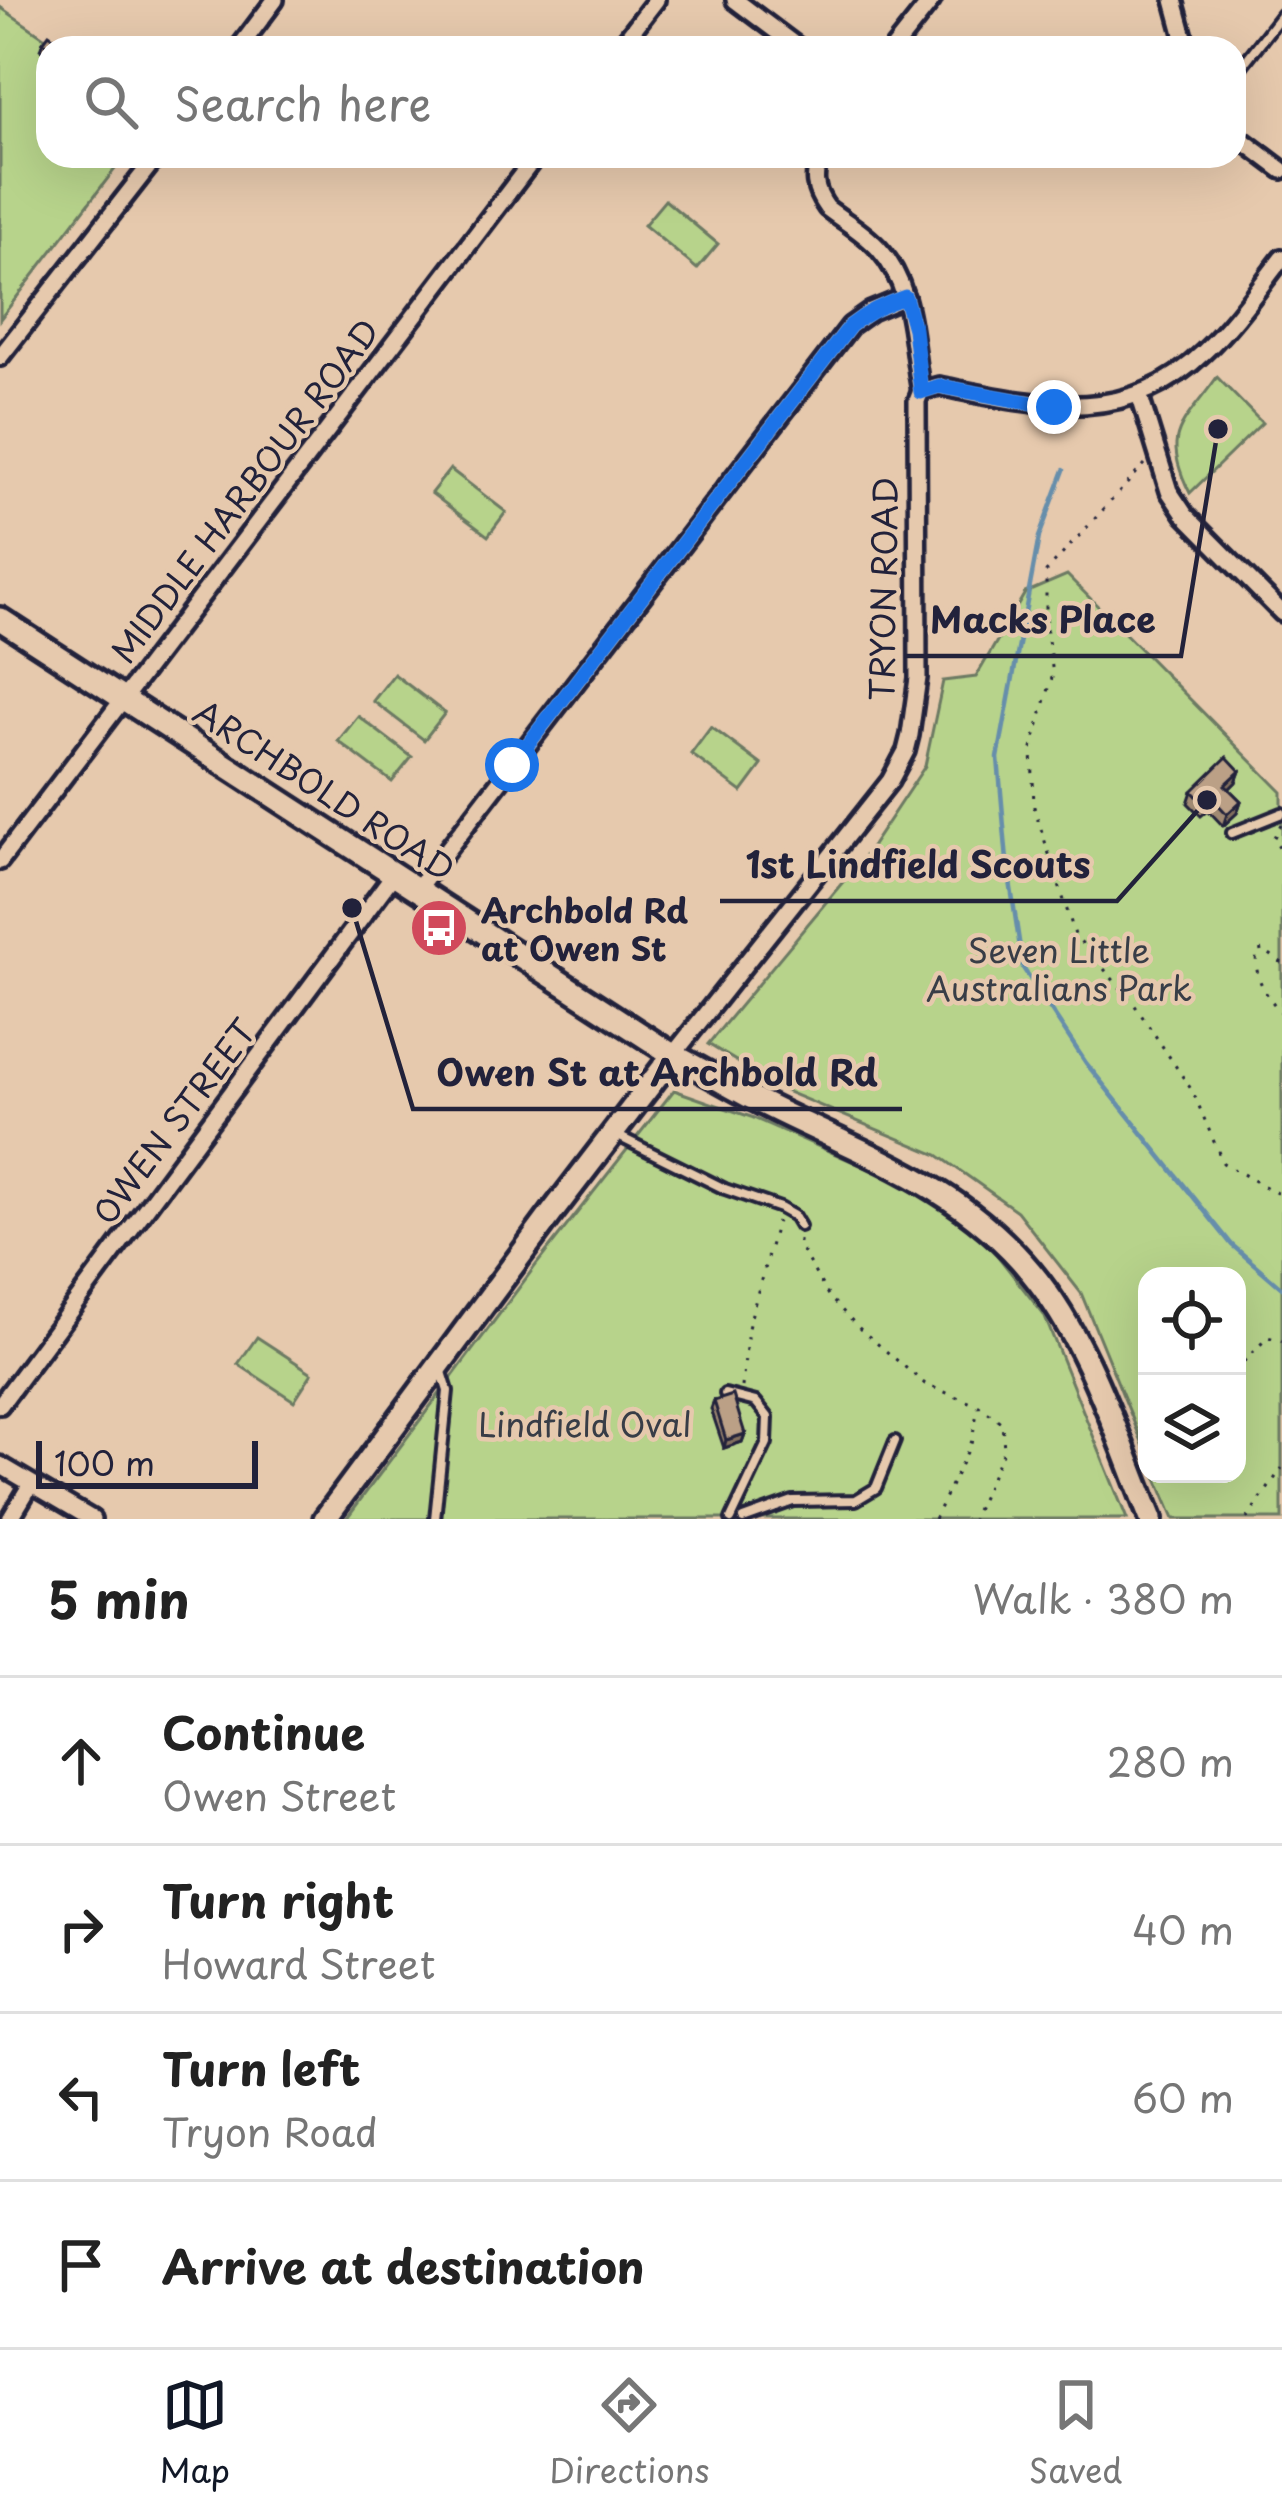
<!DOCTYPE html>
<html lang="en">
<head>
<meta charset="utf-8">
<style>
  body { margin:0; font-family:"Playpen Sans",sans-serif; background:#f2f2f2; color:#222 }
  .controls { position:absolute; right:36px; bottom:36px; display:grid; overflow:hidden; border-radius:24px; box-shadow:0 12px 48px #0002 }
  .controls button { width:108px; height:108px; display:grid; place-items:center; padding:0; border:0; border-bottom:3px solid #e0e0e0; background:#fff; color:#222; font:60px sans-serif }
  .scale { position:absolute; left:36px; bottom:30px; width:222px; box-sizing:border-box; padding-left:12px; border:6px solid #22223b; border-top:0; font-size:33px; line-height:42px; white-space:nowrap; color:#22223b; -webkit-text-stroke:9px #e6c9ad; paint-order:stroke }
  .stop { position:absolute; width:36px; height:36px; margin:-27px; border:9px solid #1a73e8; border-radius:50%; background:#fff }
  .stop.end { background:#1a73e8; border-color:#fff; box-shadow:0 3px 12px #0008 }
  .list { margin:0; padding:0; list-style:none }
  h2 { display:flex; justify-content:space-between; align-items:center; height:156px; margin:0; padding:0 48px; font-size:51px }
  h2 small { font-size:39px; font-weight:400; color:#767676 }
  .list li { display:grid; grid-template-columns:78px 1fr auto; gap:36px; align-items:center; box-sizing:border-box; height:168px; padding:0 48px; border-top:3px solid #e0e0e0 }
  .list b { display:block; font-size:45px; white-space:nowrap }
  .list p { margin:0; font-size:39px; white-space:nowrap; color:#767676 }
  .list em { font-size:39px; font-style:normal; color:#767676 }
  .icon { flex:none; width:66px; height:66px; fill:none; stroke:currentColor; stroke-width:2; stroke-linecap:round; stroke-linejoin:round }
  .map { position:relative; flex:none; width:1282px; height:1519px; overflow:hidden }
  .search { position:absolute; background:#fff; box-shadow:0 12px 48px #0002; left:36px; right:36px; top:36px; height:132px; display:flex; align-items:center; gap:30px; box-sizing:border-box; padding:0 42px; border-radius:36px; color:#767676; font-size:45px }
  .sheet { height:828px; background:#fff }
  nav { display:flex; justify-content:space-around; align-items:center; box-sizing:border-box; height:168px; border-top:3px solid #e0e0e0; background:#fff; font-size:33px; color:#767676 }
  nav a { display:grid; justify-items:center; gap:6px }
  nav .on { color:#111827 }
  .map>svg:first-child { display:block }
  .green { fill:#b7d38b; stroke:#6c7a63; stroke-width:3 }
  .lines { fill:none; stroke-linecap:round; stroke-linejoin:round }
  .stream { stroke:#668eab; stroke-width:4.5 }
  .lane-casing { stroke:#22223b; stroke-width:16 }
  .street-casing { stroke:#22223b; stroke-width:24 }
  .secondary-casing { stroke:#22223b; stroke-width:30 }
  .path { stroke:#22223b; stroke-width:3; stroke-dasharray:3 9; stroke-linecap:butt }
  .lane { stroke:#e6c9ad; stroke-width:8 }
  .street { stroke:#e6c9ad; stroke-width:15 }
  .secondary { stroke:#e6c9ad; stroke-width:21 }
  .wall { fill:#a18a73; stroke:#22223b; stroke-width:3 }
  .shaded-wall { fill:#83705e; stroke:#22223b; stroke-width:3 }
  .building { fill:#bba086; stroke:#22223b; stroke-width:3 }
  .route { stroke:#1a73e8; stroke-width:15 }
  .labels { text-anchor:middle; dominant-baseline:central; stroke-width:9; stroke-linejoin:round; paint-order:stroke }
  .street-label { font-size:33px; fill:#22223b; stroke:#e6c9ad }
  .poi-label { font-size:33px; font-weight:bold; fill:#22223b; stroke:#e6c9ad; text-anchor:start }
  .park-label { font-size:33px; fill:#383d47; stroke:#e6c9ad }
  .leader { fill:none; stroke:#22223b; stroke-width:4.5 }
  .callout-dot { fill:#22223b; stroke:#e6c9ad; stroke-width:4.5 }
  .callout-label { font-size:36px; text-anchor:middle; font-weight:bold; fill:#22223b; stroke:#e6c9ad; stroke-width:9; stroke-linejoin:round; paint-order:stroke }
</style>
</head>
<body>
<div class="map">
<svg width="1282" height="1519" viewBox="0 0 1282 1519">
  <rect width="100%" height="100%" fill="#e6c9ad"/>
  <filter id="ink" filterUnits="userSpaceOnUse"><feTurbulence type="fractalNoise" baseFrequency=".00833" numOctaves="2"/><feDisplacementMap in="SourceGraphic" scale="24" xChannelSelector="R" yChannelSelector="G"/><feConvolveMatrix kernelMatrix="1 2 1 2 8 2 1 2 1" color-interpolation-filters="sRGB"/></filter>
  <g filter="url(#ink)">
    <g class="green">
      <polygon points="0,7 60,48 48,48 48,156 125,156 0,319"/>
      <polygon points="665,200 718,244 697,269 644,225"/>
      <path d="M1217,377L1262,423L1190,493C1159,432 1184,425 1217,377Z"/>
      <polygon points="450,469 506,512 488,536 431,493"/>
      <polygon points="1067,575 1282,792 1282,1519 1174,1519 1155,1474 1237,1474 1237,1276 1147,1276 1147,1454 1081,1293 1017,1211 938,1155 785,1091 708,1044 867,853 925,766 943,681 976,677 1025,593"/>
      <polygon points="394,674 445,713 424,740 373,701"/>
      <polygon points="358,716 412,757 392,782 338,741"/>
      <polygon points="711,727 762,765 742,792 691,754"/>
      <polygon points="674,1090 751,1117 917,1190 986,1241 1044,1315 1127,1519 346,1519 536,1265"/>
      <polygon points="257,1337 312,1373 294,1401 238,1364"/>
    </g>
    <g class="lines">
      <polyline class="stream" points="1064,470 1039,537 998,758 1007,861 1023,968 1086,1063 1232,1245 1282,1288"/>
      <defs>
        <g id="lane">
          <polyline points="1234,76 1282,14"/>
          <polyline points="1232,833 1282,813"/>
          <polyline points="614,1134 725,1189 780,1208 794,1216 800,1226"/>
          <polyline points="725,1394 756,1402 768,1417 767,1443 731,1519"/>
          <polyline points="435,1519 448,1391 442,1372"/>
          <polyline points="743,1519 793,1501 856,1500 876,1488 895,1441"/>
        </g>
        <g id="street">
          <polyline points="735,0 799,48"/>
          <polyline points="1174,0 1187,48"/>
          <polyline points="239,48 275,0"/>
          <polyline points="619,48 656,0"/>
          <polyline points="894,48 932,0"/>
          <polyline points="1234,134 1282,170"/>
          <path d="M821,156C812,176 814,190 827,208C845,222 864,232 879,249C915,289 911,343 921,391"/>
          <polyline points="0,357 157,156"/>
          <polyline points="1139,394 1169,491 1185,515 1282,613"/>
          <polyline points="0,861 536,156"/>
          <polyline points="417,889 850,326 871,311 905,297"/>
          <path d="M673,1055L890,781L906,751L910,735L918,678L917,401L921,391L939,386C1035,405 1125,429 1204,352C1234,324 1257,290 1282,258"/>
          <polyline points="0,1405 394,874"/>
          <polyline points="0,1465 92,1519"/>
          <polyline points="10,1519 31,1484"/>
        </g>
        <g id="secondary">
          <path d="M0,619L673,1055C703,1070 732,1088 762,1103C860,1153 958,1183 1031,1272C1089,1342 1117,1436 1151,1519"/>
          <polyline points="325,1519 554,1210 673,1055"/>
        </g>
      </defs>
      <use href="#lane" class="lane-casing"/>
      <use href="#street" class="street-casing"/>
      <use href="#secondary" class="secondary-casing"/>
      <g class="path">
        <polyline points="1145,464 1046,572 1046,627 1053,674 1032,749 1034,807 1075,935 1134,1004 1193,1092 1223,1163 1282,1196"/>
        <polyline points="1281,824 1273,839 1282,850"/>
        <path d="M1282,963L1264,950L1257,951C1253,976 1265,995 1282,1013"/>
        <polyline points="799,1240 799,1246 829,1297 860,1329 925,1384 979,1406 1002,1423 1004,1449 972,1519"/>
        <polyline points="1237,1385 1245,1360 1268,1337 1282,1341"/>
        <polyline points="742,1387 748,1328 777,1221"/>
        <polyline points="934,1519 971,1444 978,1408"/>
        <polyline points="1247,1519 1282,1468"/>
      </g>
      <use href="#lane" class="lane"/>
      <use href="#street" class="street"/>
      <use href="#secondary" class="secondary"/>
    </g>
    <g class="wall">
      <polygon points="43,42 69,48 48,48 48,55 40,49"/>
      <polygon points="1240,771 1236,782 1229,789 1241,801 1237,813 1223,826 1208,810 1201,816 1188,803 1192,791"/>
      <polygon points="714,1401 745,1434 742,1442 724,1448 711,1409"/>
    </g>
    <g class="shaded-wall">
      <polygon points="1240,771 1236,782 1221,797 1225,785"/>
      <polygon points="1241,801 1237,813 1223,826 1227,814"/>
      <polygon points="745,1434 742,1442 724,1448 726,1440"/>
    </g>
    <g class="building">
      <polygon points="49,34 69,48 52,48 43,42"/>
      <polygon points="1227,757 1240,771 1225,785 1241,801 1227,814 1212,798 1205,805 1192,791"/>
      <polygon points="733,1395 745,1434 726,1440 714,1401"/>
    </g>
  </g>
  <g class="lines" filter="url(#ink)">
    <path class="route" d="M512,765L850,326C867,312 884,304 905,297L914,329L921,392L939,386L1054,407"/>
  </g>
  <defs>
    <symbol id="bus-disc" viewBox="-11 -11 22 22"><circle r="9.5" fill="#d1495b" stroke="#e6c9ad"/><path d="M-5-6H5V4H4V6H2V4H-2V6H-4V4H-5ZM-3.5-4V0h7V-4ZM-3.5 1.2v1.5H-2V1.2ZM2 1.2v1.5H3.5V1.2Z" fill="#fff"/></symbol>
  </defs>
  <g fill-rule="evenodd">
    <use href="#bus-disc" x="406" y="895" width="66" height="66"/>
  </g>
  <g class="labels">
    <g class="street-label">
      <text transform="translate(244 490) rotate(-53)">MIDDLE HARBOUR ROAD</text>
      <text transform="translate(882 589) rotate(-89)">TRYON ROAD</text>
      <text transform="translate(325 789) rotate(33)">ARCHBOLD ROAD</text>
      <text transform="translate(173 1121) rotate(-53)">OWEN STREET</text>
    </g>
    <g class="poi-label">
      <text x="481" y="909">Archbold Rd<tspan x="481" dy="38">at Owen St</tspan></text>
    </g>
    <g class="park-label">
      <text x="1059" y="949">Seven Little<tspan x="1059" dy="38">Australians Park</tspan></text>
      <text x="585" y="1423">Lindfield Oval</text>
    </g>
  </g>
  <path class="leader" d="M1218 429L1181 656H905M1207 800L1117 901H720M352 908L413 1109H902"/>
  <g class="callout-dot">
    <circle cx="1218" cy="429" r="12"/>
    <circle cx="1207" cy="800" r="12"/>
    <circle cx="352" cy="908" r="12"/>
  </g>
  <g class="callout-label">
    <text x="1043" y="633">Macks Place</text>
    <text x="918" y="878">1st Lindfield Scouts</text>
    <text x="657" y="1086">Owen St at Archbold Rd</text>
  </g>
</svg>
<div class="controls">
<button><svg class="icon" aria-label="locate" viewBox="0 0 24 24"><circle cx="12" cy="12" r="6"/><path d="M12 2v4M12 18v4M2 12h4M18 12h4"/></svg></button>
<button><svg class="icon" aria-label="layers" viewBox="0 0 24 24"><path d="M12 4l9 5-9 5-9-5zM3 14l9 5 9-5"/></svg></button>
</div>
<div class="scale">100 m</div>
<div class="stop" style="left:512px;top:765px"></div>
<div class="stop end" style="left:1054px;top:407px"></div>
<div class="search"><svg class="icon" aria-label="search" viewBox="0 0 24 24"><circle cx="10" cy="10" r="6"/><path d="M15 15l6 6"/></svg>Search here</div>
</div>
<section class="sheet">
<h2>5 min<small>Walk · 380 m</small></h2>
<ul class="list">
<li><svg class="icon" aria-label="ahead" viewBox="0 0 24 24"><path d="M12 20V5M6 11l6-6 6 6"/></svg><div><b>Continue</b><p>Owen Street</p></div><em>280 m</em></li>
<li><svg class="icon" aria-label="right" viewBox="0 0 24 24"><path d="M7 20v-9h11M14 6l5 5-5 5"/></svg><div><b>Turn right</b><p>Howard Street</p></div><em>40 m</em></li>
<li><svg class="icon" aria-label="left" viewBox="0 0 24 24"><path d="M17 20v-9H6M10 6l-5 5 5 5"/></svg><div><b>Turn left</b><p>Tryon Road</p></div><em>60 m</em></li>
<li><svg class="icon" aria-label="arrive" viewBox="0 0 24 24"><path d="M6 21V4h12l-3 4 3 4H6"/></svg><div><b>Arrive at destination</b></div></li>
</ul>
</section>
<nav>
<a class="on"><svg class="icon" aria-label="map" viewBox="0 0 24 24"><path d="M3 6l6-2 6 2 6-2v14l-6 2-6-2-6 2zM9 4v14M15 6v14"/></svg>Map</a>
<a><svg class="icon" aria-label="directions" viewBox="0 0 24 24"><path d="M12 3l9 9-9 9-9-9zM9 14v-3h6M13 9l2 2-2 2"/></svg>Directions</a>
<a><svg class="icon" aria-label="saved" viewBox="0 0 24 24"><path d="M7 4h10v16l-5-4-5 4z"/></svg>Saved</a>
</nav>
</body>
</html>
